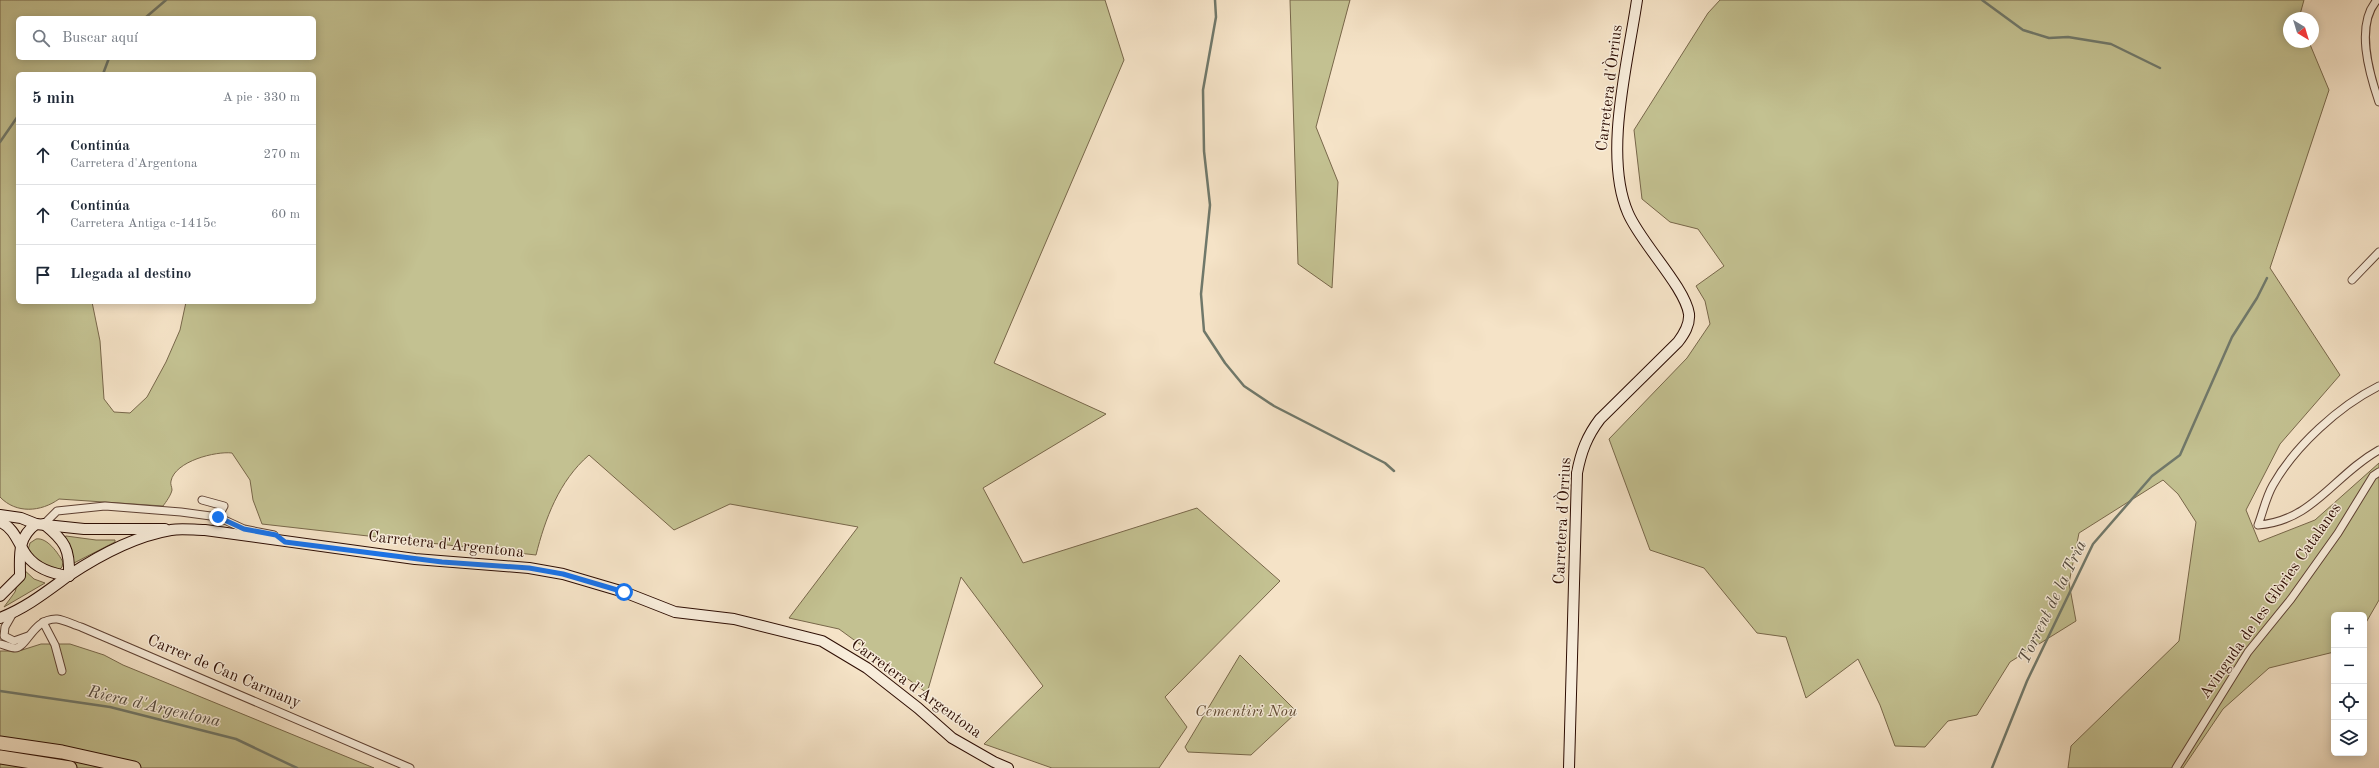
<!DOCTYPE html>
<html lang="es">
<head>
<meta charset="utf-8">
<style>
  body { margin:0; font-family:"Old Standard TT",serif; background:#f2f2f3; color:#1f2937 }
  .controls { position:absolute; right:12px; bottom:12px; display:grid; overflow:hidden; border-radius:6px; box-shadow:0 2px 10px #0003 }
  .controls button { width:36px; height:36px; display:grid; place-items:center; padding:0; border:0; border-bottom:1px solid #e0e1e3; background:#fff; color:#1f2937; font:20px sans-serif }
  .compass { position:absolute; left:2283px; top:12px; width:36px; height:36px; border-radius:50%; background:#fff; box-shadow:0 2px 10px #0003; rotate:142deg }
  .stop { position:absolute; width:12px; height:12px; margin:-9px; border:3px solid #1a73e8; border-radius:50%; background:#fff }
  .stop.end { background:#1a73e8; border-color:#fff; box-shadow:0 1px 4px #0008 }
  .list { margin:0; padding:0; list-style:none }
  h2 { display:flex; justify-content:space-between; align-items:center; height:52px; margin:0; padding:0 16px; font-size:17px }
  h2 small { font-size:13px; font-weight:400; color:#747a83 }
  .list li { display:grid; grid-template-columns:26px 1fr auto; gap:12px; align-items:center; box-sizing:border-box; height:60px; padding:0 16px; border-top:1px solid #e0e1e3 }
  .list b { display:block; font-size:15px; white-space:nowrap }
  .list p { margin:0; font-size:13px; white-space:nowrap; color:#747a83 }
  .list em { font-size:13px; font-style:normal; color:#747a83 }
  .icon { flex:none; width:22px; height:22px; fill:none; stroke:currentColor; stroke-width:2; stroke-linecap:round; stroke-linejoin:round }
  .map { position:relative; flex:none; width:2379px; height:768px; overflow:hidden }
  .search { position:absolute; background:#fff; box-shadow:0 2px 10px #0003; left:16px; top:16px; width:300px; height:44px; display:flex; align-items:center; gap:10px; box-sizing:border-box; padding:0 14px; border-radius:6px; color:#747a83; font-size:15px }
  .panel { position:absolute; background:#fff; box-shadow:0 2px 10px #0003; left:16px; top:72px; width:300px; height:232px; border-radius:6px }
  .map>svg:first-child { display:block }
  .green { fill:#c3c191; stroke:#78674a; fill-rule:evenodd }
  .lines { fill:none; stroke-linecap:round; stroke-linejoin:round }
  .stream { stroke:#70786a; stroke-width:2.5 }
  .street-casing { stroke:#5f4234; stroke-width:9 }
  .secondary-casing { stroke:#2d0d03; stroke-width:12 }
  .highway-casing { stroke:#2d0d03; stroke-width:15 }
  .street { stroke:#f8eddb; stroke-width:7 }
  .secondary { stroke:#f8eddb; stroke-width:10 }
  .highway { stroke:#f5e3c7; stroke-width:13 }
  .route { stroke:#1a73e8; stroke-width:5 }
  .labels { text-anchor:middle; dominant-baseline:central; stroke-width:3; stroke-linejoin:round; paint-order:stroke }
  .street-label { font-size:16px; fill:#2d0d03; stroke:#f8eddb }
  .park-label { font-size:16px; font-style:italic; fill:#624c35; stroke:#f8eddb }
  .water-label { font-size:17px; font-style:italic; fill:#544b3f; stroke:#f8eddb }
</style>
</head>
<body>
<div class="map">
<svg width="2379" height="768" viewBox="0 0 2379 768">
  <rect width="100%" height="100%" fill="#f5e3c7"/>
  <filter id="stains"><feTurbulence type="fractalNoise" baseFrequency=".005" numOctaves="4"/><feColorMatrix values="0 0 0 0 .2 0 0 0 0 .09 0 0 0 0 .02 0 0 0 .5 -.17"/></filter>
  <radialGradient id="worn" r=".72"><stop offset=".6" stop-color="#630" stop-opacity="0"/><stop offset="1" stop-color="#630" stop-opacity=".3"/></radialGradient>
  <g class="green">
    <path d="M0,0H1105L1124,60L994,363L1106,414L983,488L1023,563L1197,508L1280,581L1165,697L1187,727L1159,768H1052L984,744L1043,686L961,577L927,693L839,629L789,618L858,527L730,504L674,530L589,455C559,481 545,519 536,555L262,524L253,500L250,480L232,453C216,451 175,461 171,481C170,484 172,487 172,490C171,495 166,502 163,506L59,499C41,512 16,514 0,497ZM18,18H314V58H18ZM18,74H314V302H186L180,330L166,362L147,397L130,413L114,412L104,399L100,341L92,302H18Z"/>
    <polygon points="1290,0 1350,0 1316,127 1338,182 1332,288 1298,264"/>
    <polygon points="1720,0 2304,0 2299,18 2289,18 2289,42 2309,42 2329,90 2270,268 2340,375 2280,444 2246,510 2259,542 2315,520 2379,463 2379,600 2364,626 2364,615 2334,615 2334,652 2269,668 2223,709 2183,768 2068,768 2071,746 2179,641 2196,522 2178,494 2163,480 2079,533 2069,583 2076,621 2010,662 1977,715 1948,721 1925,747 1895,746 1880,705 1858,659 1806,698 1786,637 1757,633 1704,568 1650,550 1609,439 1687,358 1710,324 1705,301 1696,286 1724,266 1698,229 1670,222 1642,199 1634,130 1708,13"/>
    <polygon points="66,536 96,540 115,540 115,542 72,564 64,537"/>
    <path d="M36,539C47,537 58,553 63,562L62,567L58,571L35,560L28,550L30,543Z"/>
    <polygon points="22,568 34,579 45,583 4,607 15,592"/>
    <polygon points="41,644 70,644 104,655 123,665 374,768 0,768 0,651 19,651"/>
    <polygon points="1240,655 1297,712 1251,755 1188,752 1185,747"/>
  </g>
  <g class="lines">
    <g class="stream">
      <polyline points="1215,0 1216,17 1203,90 1204,151 1210,205 1201,294 1204,331 1225,363 1244,386 1274,406 1385,463 1394,471"/>
      <polyline points="1982,0 2023,30 2049,38 2068,37 2111,44 2160,68"/>
      <polyline points="145,18 166,0"/>
      <polyline points="103,74 109,58"/>
      <polyline points="0,142 18,116"/>
      <polyline points="0,691 110,707 236,739 297,768"/>
      <polyline points="1992,768 2027,681 2093,544 2152,476 2180,455 2232,337 2257,298 2267,278"/>
    </g>
    <defs>
      <g id="street">
        <path d="M2377,0C2355,25 2369,73 2379,102"/>
        <polyline points="2352,280 2379,252"/>
        <path d="M2379,386C2339,406 2295,446 2273,485C2266,497 2263,512 2258,525C2313,521 2334,475 2379,450"/>
        <polyline points="202,500 224,506 218,517"/>
        <polyline points="44,524 57,511 105,506 181,512 218,517 244,529 274,535"/>
        <polyline points="13,613 5,627 4,636 14,641 28,636"/>
        <polyline points="43,622 55,645 62,671"/>
        <path d="M0,644C5,645 11,648 15,648C27,648 33,618 57,619C65,620 74,625 81,627L410,768"/>
        <polyline points="2176,768 2248,652 2291,599 2338,533 2373,476 2379,472"/>
      </g>
      <g id="secondary">
        <polyline points="0,515 21,518 36,524 84,529 165,529"/>
        <path d="M0,522C15,528 18,544 27,556C37,569 53,574 69,576"/>
        <path d="M44,524C65,541 70,549 69,576"/>
        <path d="M0,596L20,576C20,555 17,538 36,524"/>
        <path d="M0,618C26,608 46,592 68,576C98,556 135,536 171,530C181,528 194,530 205,530L415,559L529,568L563,574L624,592L675,612L734,619L822,641L867,668L918,708L952,738L994,762L1008,768"/>
        <path d="M1569,768L1577,473C1581,452 1587,436 1600,419L1678,342C1684,334 1690,325 1689,314C1685,287 1640,242 1628,213C1603,155 1628,62 1637,0"/>
      </g>
      <g id="highway">
        <polyline points="0,743 62,752 134,768"/>
        <polyline points="0,757 70,768"/>
      </g>
    </defs>
    <use href="#street" class="street-casing"/>
    <use href="#secondary" class="secondary-casing"/>
    <use href="#highway" class="highway-casing"/>
    <use href="#street" class="street"/>
    <use href="#secondary" class="secondary"/>
    <use href="#highway" class="highway"/>
  </g>
  <g class="lines">
    <polyline class="route" points="218,517 244,529 276,535 285,542 442,562 529,568 563,574 624,592"/>
  </g>
  <g class="labels">
    <g class="street-label">
      <text transform="translate(1610 88) rotate(-83)">Carretera d'Òrrius</text>
      <text transform="translate(1563 521) rotate(-87)">Carretera d'Òrrius</text>
      <text transform="translate(446 545) rotate(6)">Carretera d'Argentona</text>
      <text transform="translate(2271 601) rotate(-55)">Avinguda de les Glòries Catalanes</text>
      <text transform="translate(224 672) rotate(23)">Carrer de Can Carmany</text>
      <text transform="translate(916 689) rotate(36)">Carretera d'Argentona</text>
    </g>
    <g class="park-label">
      <text x="1246" y="712">Cementiri Nou</text>
    </g>
    <g class="water-label">
      <text transform="translate(2053 602) rotate(-64)">Torrent de la Tria</text>
      <text transform="translate(154 707) rotate(13)">Riera d'Argentona</text>
    </g>
  </g>
  <rect width="100%" height="100%" filter="url(#stains)"/>
  <rect width="100%" height="100%" fill="url(#worn)"/>
</svg>
<div class="controls">
<button>+</button>
<button>−</button>
<button><svg class="icon" aria-label="locate" viewBox="0 0 24 24"><circle cx="12" cy="12" r="6"/><path d="M12 2v4M12 18v4M2 12h4M18 12h4"/></svg></button>
<button><svg class="icon" aria-label="layers" viewBox="0 0 24 24"><path d="M12 4l9 5-9 5-9-5zM3 14l9 5 9-5"/></svg></button>
</div>
<svg class="compass" viewBox="-18 -18 36 36"><path d="M0-13l5 13h-10z" fill="#e53935"/><path d="M0 13l5-13h-10z" fill="#747a83"/></svg>
<div class="stop" style="left:624px;top:592px"></div>
<div class="stop end" style="left:218px;top:517px"></div>
<div class="search"><svg class="icon" aria-label="search" viewBox="0 0 24 24"><circle cx="10" cy="10" r="6"/><path d="M15 15l6 6"/></svg>Buscar aquí</div>
<section class="panel">
<h2>5 min<small>A pie · 330 m</small></h2>
<ul class="list">
<li><svg class="icon" aria-label="ahead" viewBox="0 0 24 24"><path d="M12 20V5M6 11l6-6 6 6"/></svg><div><b>Continúa</b><p>Carretera d'Argentona</p></div><em>270 m</em></li>
<li><svg class="icon" aria-label="ahead" viewBox="0 0 24 24"><path d="M12 20V5M6 11l6-6 6 6"/></svg><div><b>Continúa</b><p>Carretera Antiga c-1415c</p></div><em>60 m</em></li>
<li><svg class="icon" aria-label="arrive" viewBox="0 0 24 24"><path d="M6 21V4h12l-3 4 3 4H6"/></svg><div><b>Llegada al destino</b></div></li>
</ul>
</section>
</div>
</body>
</html>
